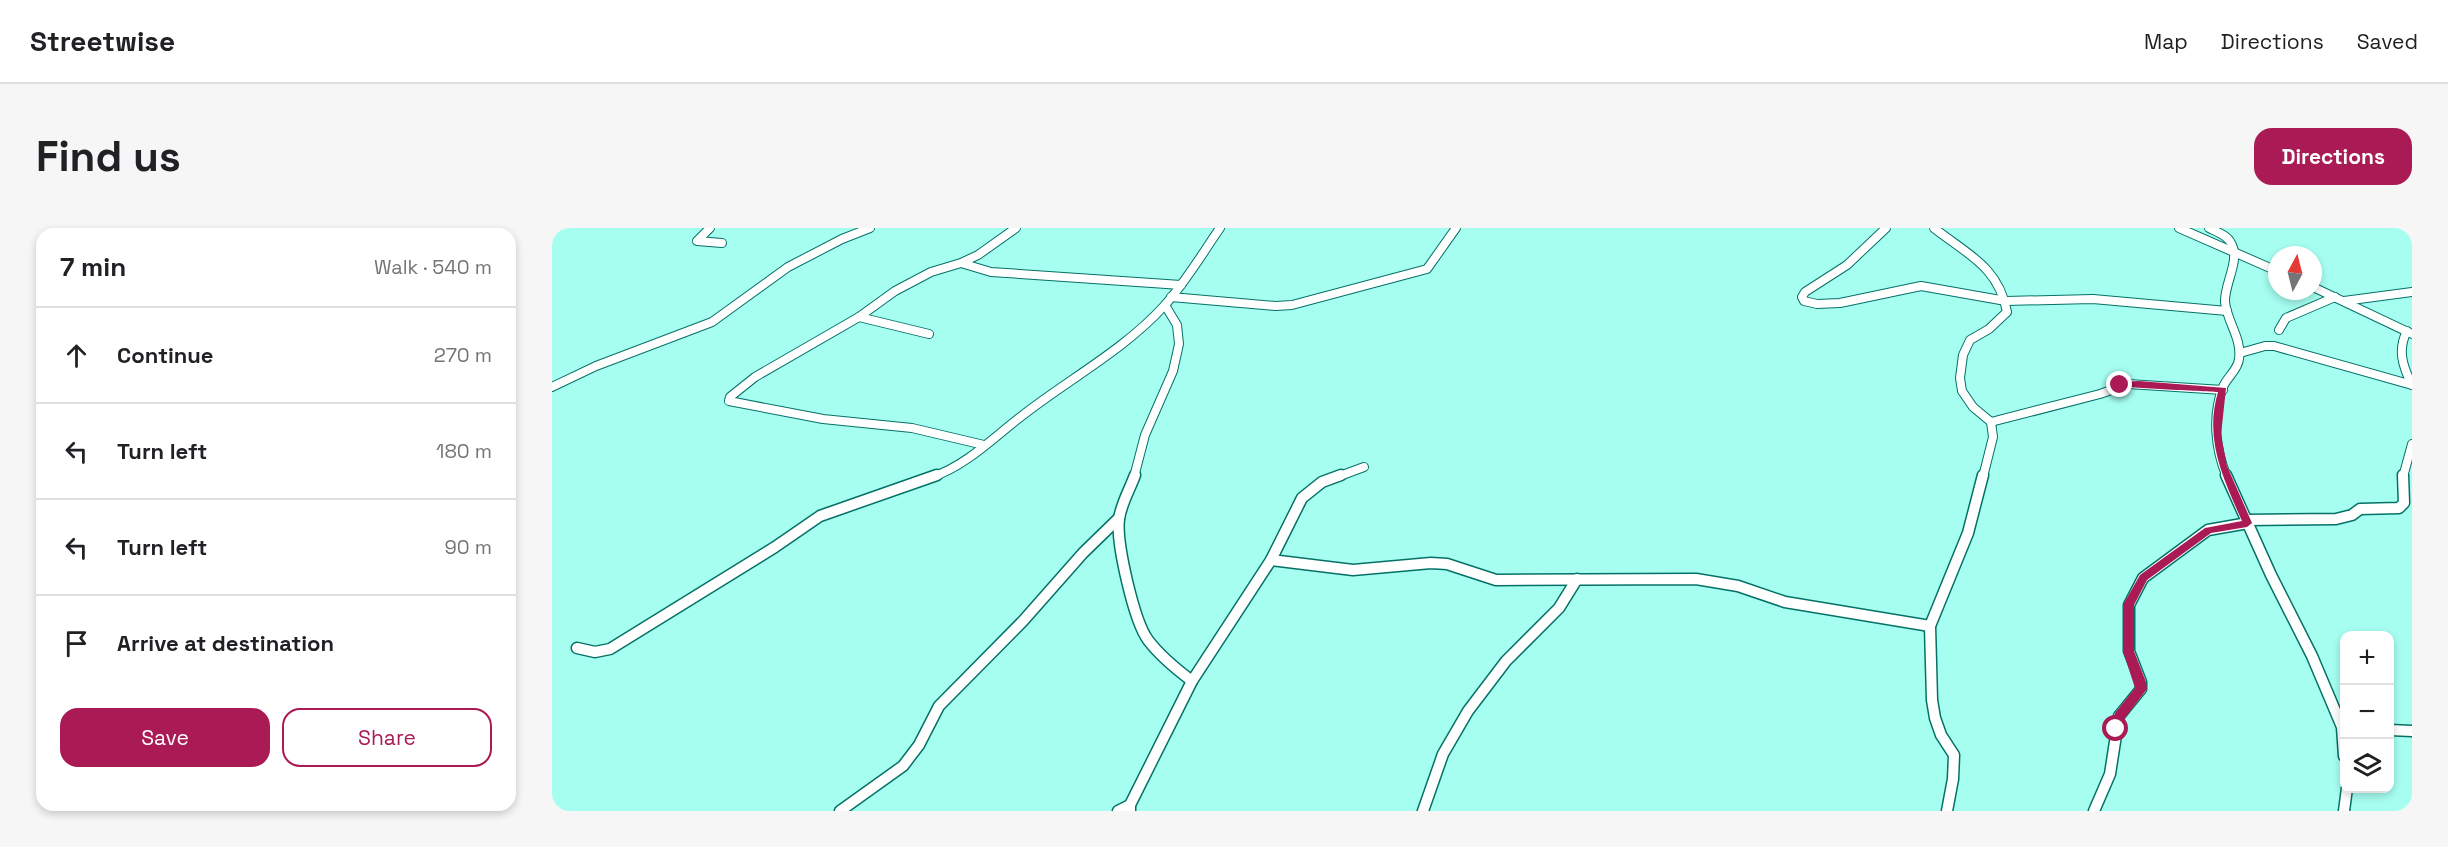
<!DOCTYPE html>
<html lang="en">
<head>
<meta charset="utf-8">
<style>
  body { margin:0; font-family:"Space Grotesk",sans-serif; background:#f6f6f6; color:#202124 }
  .controls { position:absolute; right:18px; bottom:18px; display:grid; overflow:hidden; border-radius:12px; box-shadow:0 3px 9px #0003 }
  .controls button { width:54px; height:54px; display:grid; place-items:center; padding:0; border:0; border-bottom:2px solid #e0e0e0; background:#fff; color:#202124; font:30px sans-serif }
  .compass { position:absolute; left:1716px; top:18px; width:54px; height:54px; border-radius:50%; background:#fff; box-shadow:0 3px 9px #0003; rotate:7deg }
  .stop { position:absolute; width:18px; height:18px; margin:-14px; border:4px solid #aa1a54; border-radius:50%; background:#fff }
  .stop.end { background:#aa1a54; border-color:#fff; box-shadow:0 2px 6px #0008 }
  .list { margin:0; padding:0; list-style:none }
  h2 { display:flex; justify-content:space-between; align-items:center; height:78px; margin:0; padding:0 24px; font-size:26px }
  h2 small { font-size:20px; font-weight:400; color:#757577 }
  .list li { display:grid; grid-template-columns:39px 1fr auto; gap:18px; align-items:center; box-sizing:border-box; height:96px; padding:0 24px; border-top:2px solid #e0e0e0 }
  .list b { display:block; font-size:22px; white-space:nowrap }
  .list em { font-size:20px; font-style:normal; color:#757577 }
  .actions { display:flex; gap:12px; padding:18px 24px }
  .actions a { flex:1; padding:14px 0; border:2px solid #aa1a54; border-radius:18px; text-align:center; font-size:21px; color:#aa1a54 }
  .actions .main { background:#aa1a54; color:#fff }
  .icon { flex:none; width:33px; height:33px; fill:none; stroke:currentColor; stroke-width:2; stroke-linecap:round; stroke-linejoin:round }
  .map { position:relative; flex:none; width:1860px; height:583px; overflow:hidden; border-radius:18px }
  header { display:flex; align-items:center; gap:36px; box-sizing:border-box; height:84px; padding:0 30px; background:#fff; border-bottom:2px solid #e0e0e0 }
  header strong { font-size:28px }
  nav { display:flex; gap:33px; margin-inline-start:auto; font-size:21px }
  .intro { display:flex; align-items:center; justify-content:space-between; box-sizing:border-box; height:144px; padding:0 36px }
  h1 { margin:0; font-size:42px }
  .button { padding:15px 27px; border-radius:18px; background:#aa1a54; color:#fff; font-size:21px; font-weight:700 }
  main { display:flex; gap:36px; padding:0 36px }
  aside { flex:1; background:#fff; border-radius:18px; box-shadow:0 3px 9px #0003 }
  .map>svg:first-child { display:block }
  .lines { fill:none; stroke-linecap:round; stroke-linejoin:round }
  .minor-far1-casing { stroke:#047167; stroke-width:10 }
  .minor-casing { stroke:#047167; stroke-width:13 }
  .minor-far1 { stroke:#fff; stroke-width:8 }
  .minor { stroke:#fff; stroke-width:10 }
  .route { fill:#aa1a54 }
</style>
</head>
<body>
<header>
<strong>Streetwise</strong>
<nav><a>Map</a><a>Directions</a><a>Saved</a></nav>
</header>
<div class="intro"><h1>Find us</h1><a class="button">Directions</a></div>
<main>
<aside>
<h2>7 min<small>Walk · 540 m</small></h2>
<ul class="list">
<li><svg class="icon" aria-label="ahead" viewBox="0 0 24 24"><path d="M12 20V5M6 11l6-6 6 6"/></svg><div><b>Continue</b></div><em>270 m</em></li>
<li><svg class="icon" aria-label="left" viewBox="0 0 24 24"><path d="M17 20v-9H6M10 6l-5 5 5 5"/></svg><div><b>Turn left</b></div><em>180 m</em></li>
<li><svg class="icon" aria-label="left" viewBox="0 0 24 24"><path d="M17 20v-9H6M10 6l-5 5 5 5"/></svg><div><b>Turn left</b></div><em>90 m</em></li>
<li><svg class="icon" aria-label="arrive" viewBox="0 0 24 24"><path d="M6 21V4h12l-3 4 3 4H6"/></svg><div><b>Arrive at destination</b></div></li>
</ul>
<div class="actions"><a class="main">Save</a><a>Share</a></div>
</aside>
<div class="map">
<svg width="1860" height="583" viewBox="0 0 1860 583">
  <rect width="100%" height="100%" fill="#a6fef1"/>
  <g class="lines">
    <defs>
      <g id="minor-far1">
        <polyline points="158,0 145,13 170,15"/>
        <polyline points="464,0 426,27 409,35 439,44 629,57"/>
        <polyline points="1334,0 1295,37 1253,64 1250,69 1252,73 1265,76 1288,75 1369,58 1454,73 1541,71 1675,83"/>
        <path d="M1382,0C1415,26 1447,39 1455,84L1437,101L1418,112L1411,127L1408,150L1410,163L1421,179L1439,194L1441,209L1431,249"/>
        <polyline points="1627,0 1725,43"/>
        <path d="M1657,0C1665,4 1675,7 1679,15C1689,32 1672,56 1673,74C1675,94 1690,110 1687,131C1686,142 1675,149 1671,159C1660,187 1663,221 1675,249"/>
        <polyline points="409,35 379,44 343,63 307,89 203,149 178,169 177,173 271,191 360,200 432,217"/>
        <polyline points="1761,59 1860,106"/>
        <polyline points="619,69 724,78 740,77 875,41 904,0"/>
        <polyline points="1792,73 1860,64"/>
        <polyline points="307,89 377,106"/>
        <polyline points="1727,102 1734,90 1783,69"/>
        <path d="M1855,103C1845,122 1851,139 1860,157"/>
        <polyline points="1688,125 1713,118 1722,118 1860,157"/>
        <polyline points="0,159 44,138 160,94 236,39 290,11 318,0"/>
        <polyline points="1439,194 1548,166 1576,156 1671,162"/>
        <path d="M380,249C414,238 443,208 471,187C517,151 572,122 612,78C633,55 650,26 668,0"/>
        <polyline points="582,249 593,207 621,143 627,116 625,97 613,77"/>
        <polyline points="785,249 812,239"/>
        <polyline points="1851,249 1860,216"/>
      </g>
      <g id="minor">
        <path d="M583,247C578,261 569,276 567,291C564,315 582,393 596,412C608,428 624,441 640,453"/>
        <polyline points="1674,247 1719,347 1760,428 1790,499 1792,528"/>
        <polyline points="1694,292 1784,291 1800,287 1808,281 1847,280 1852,275 1851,247"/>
        <polyline points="719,332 801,342 879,335 895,336 944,352 1144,351 1186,358 1233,374 1378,398"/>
        <polyline points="25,420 43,424 58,421 223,319 268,288 385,247"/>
        <polyline points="1838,502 1860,503"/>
        <polyline points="288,583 351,538 367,517 387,478 471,393 531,325 567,290"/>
        <polyline points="566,583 578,577"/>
        <polyline points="578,583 578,577 640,453 719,332 750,270 770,254 789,247"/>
        <polyline points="871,583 891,526 916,483 954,433 1007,380 1025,351"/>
        <polyline points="1395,583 1401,551 1402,527 1389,507 1383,490 1380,472 1378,398 1416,305 1431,247"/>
        <polyline points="1542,583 1558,546 1567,488 1589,461 1589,454 1577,423 1577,377 1591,350 1656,302 1696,295"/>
        <polyline points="1792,583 1795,560"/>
      </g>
    </defs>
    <use href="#minor-far1" class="minor-far1-casing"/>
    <use href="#minor" class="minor-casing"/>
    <use href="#minor-far1" class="minor-far1"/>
    <use href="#minor" class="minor"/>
  </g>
  <path class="route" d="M1587,153L1674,160L1669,207L1675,238L1700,295L1695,299L1659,305L1595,352L1582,377V423L1594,454L1595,461L1573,490L1568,505L1564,506L1558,501L1563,485L1583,460L1571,423V377L1588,347L1653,300L1690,293C1671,250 1652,211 1666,164C1652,163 1569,160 1564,157L1568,154Z"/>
</svg>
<div class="controls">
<button>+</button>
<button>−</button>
<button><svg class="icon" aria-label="layers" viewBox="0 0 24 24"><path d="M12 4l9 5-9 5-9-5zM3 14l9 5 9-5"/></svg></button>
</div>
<svg class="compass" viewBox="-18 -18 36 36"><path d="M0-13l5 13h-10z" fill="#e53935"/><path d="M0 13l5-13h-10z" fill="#757577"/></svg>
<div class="stop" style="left:1564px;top:501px"></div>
<div class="stop end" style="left:1568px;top:157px"></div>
</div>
</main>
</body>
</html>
